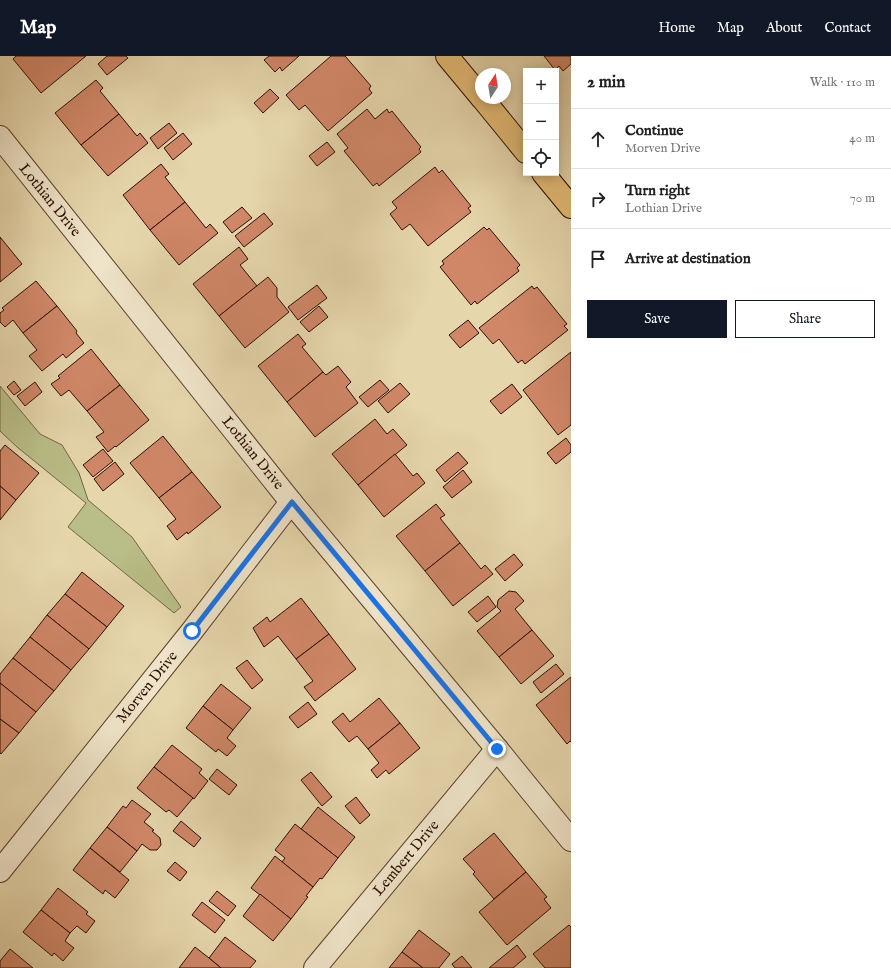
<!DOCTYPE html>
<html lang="en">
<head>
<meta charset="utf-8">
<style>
  body { margin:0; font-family:"IM FELL English",serif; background:#f6f6f6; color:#222 }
  .controls { position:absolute; right:12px; top:12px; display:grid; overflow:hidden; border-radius:0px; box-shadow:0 2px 10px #0003 }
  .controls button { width:36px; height:36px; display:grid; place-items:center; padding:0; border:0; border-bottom:1px solid #e0e0e0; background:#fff; color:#222; font:20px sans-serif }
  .compass { position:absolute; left:475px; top:12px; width:36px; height:36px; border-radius:50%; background:#fff; box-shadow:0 2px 10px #0003; rotate:12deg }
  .stop { position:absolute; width:12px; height:12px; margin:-9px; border:3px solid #1a73e8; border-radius:50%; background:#fff }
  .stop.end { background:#1a73e8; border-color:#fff; box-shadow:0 1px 4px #0008 }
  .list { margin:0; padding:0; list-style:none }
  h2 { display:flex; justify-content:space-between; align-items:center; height:52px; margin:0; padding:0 16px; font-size:17px }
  h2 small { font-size:13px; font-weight:400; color:#767676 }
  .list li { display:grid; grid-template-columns:26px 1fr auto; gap:12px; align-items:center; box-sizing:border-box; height:60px; padding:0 16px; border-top:1px solid #e0e0e0 }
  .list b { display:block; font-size:15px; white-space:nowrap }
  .list p { margin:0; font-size:13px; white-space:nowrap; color:#767676 }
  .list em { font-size:13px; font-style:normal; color:#767676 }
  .actions { display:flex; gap:8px; padding:12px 16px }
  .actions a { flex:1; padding:9px 0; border:1px solid #111827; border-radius:0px; text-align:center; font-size:14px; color:#111827 }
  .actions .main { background:#111827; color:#fff }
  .icon { flex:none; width:22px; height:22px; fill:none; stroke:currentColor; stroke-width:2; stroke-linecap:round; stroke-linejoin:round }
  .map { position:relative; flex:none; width:571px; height:912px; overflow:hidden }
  header { display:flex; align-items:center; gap:24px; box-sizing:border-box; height:56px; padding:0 20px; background:#111827; color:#fff }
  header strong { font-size:19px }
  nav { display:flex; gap:22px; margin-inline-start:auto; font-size:14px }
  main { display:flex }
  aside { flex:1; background:#fff }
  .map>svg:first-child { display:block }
  .green { fill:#b9bd87; stroke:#726644 }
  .building { fill:#d08768; stroke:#2c0e02 }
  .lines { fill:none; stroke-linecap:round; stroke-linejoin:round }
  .street-casing { stroke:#5a402c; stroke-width:24 }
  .primary-casing { stroke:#2c0e02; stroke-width:24 }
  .street { stroke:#efe4c9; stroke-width:22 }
  .primary { stroke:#e3bb76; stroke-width:22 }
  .route { stroke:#1a73e8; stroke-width:5 }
  .labels { text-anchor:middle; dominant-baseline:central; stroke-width:3; stroke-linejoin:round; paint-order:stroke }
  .street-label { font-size:15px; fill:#2c0e02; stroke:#efe4c9 }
</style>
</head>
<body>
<header>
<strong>Map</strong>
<nav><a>Home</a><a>Map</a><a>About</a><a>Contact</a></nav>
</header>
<main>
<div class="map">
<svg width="571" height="912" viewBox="0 0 571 912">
  <rect width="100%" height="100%" fill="#e6d6ac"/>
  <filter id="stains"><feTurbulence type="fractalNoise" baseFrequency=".005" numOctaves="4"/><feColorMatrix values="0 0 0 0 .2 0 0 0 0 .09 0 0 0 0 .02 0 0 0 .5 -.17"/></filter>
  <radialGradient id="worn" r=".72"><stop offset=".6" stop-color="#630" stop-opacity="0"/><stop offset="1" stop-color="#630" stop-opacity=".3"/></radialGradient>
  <polygon class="green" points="0,330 40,378 62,389 79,417 88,444 132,481 181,551 174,557 68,471 86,447 17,391 0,375"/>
  <g class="building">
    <polygon points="16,0 86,0 41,37 13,3"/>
    <polygon points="107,0 126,0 128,2 107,19 98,8"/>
    <polygon points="269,0 299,0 282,15 280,11 275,16 264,4"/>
    <polygon points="331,0 345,0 371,30 369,33 372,37 328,75 305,49 299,54 286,39"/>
    <polygon points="544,0 571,0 571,8 563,15 559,10 555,14"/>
    <polygon points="96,24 103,32 100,35 119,58 81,89 55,57"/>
    <polygon points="270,33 279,42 263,57 254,47"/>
    <polygon points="367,53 375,63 387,53 389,57 392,55 421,91 419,93 421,96 379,130 377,127 373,130 344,95 348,92 337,78"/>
    <polygon points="119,58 137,80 140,77 148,87 108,120 81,89"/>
    <polygon points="169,67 177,77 158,93 150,82"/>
    <polygon points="183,77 192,88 173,104 164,92"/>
    <polygon points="327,86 335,96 317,110 309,100"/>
    <polygon points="161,108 169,118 165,121 185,146 150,174 123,139"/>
    <polygon points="435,111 439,117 442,114 471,150 468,152 471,156 428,190 410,168 402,174 390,158 397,152 392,146"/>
    <polygon points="185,146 206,172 210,168 218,177 179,209 150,174"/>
    <polygon points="242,151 252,162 232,177 223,166"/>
    <polygon points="264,157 273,168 244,191 235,180"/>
    <polygon points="484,171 487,174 489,172 520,209 517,212 519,215 477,248 475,245 471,249 440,211 444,208 442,205"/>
    <polygon points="0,181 22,208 0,226"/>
    <polygon points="239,191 248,203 240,209 257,230 219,260 193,228"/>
    <polygon points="268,221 277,232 277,241 289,256 245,292 219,260"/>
    <polygon points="36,225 57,250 23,277 13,264 5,271 0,266 0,257 4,254 2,252"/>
    <polygon points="317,229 327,242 298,264 288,251"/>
    <polygon points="532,230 534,233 537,231 567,268 564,270 568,274 525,308 522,304 518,307 499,283 493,288 479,272"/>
    <polygon points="57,250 77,275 76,277 84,287 66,302 63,298 42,315 29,300 37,294 23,277"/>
    <polygon points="319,250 328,261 309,276 300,266"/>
    <polygon points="468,264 479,277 460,292 449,279"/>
    <polygon points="298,278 306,288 302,291 323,316 287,346 258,310"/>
    <polygon points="91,293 120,329 87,355 69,334 61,340 51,328 60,322 58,320"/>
    <polygon points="571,296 571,369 558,379 523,334"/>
    <polygon points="338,310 351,326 346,331 358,347 315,381 287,346 323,316 326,319"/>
    <polygon points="380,324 389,334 368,351 359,341"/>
    <polygon points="14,325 21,334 14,339 7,331"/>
    <polygon points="35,326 42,336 25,350 17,340"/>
    <polygon points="400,327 410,338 388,357 378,345"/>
    <polygon points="512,328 522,341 501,358 490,345"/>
    <polygon points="120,329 149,364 116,391 115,390 108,396 96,381 104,376 87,355"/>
    <polygon points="375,363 387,378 393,373 407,389 358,429 332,398"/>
    <polygon points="163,380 192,416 159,442 130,407"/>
    <polygon points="566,382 571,389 571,396 556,408 547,397"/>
    <polygon points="5,389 39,417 16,444 0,430 0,395"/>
    <polygon points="103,393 113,405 93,421 83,409"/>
    <polygon points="458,396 468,407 445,426 436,414"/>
    <polygon points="395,398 413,420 417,417 425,427 384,461 358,429"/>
    <polygon points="115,406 124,418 103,435 94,423"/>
    <polygon points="463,414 472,426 452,442 443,431"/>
    <polygon points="192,416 221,451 188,478 187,476 177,484 167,470 176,463 159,442"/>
    <polygon points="0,430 16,444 0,464"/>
    <polygon points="436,448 445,459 440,462 460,487 425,515 396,480"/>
    <polygon points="460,487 481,513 485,509 493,518 453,550 425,515"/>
    <polygon points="514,498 523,509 505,525 495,513"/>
    <polygon points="82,516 124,550 107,571 65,538"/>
    <polygon points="509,535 516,536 524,545 515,553 532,574 499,601 477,575 501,555 497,551 498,544"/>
    <polygon points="65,538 107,571 89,593 47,559"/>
    <polygon points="488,540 496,551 477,566 468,556"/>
    <polygon points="301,542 329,578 296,603 278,580 264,591 253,572 267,561 270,566"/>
    <polygon points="47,559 89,593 71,614 30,581"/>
    <polygon points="532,574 554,600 521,628 499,601"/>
    <polygon points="329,578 356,613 315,645 304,631 313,625 296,603"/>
    <polygon points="30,581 71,614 54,635 13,602"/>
    <polygon points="13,602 54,635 36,656 0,627 0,618"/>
    <polygon points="247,604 263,624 252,633 236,612"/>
    <polygon points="556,608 564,618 541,637 533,626"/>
    <polygon points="571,621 571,686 570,685 567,688 536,649"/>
    <polygon points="0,627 36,656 19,677 0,663"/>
    <polygon points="221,628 251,652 233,674 203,650"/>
    <polygon points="379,642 400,667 368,693 357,680 349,686 332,666 343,657 350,666"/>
    <polygon points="308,646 317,658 298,672 289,661"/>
    <polygon points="203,650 233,674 227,682 236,690 227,700 218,693 216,696 186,672"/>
    <polygon points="0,663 19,677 1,698 0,697"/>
    <polygon points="400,667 420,692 389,718 386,714 377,722 371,714 379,707 368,693"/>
    <polygon points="172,689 202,713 199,717 208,725 194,743 154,711"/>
    <polygon points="154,711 193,742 177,761 169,754 166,756 137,732"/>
    <polygon points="217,713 237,729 229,739 209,723"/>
    <polygon points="311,716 332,741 322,750 301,724"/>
    <polygon points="356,741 370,759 360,768 345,750"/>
    <polygon points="132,744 151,758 144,766 154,774 152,775 160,782 161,789 157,794 150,794 142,788 137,795 107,771 123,750 126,752"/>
    <polygon points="318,751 355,781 338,802 301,773"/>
    <polygon points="181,765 201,782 194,791 173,775"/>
    <polygon points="295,768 338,802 322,823 320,822 313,831 282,806 285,802 275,794"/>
    <polygon points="107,771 137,795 120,816 90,792"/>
    <polygon points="494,777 526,816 494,843 473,818 475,816 463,803"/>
    <polygon points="90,792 129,824 115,842 105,834 103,838 73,814"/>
    <polygon points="275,800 313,831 306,840 308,841 291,863 251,832"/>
    <polygon points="175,806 187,816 180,825 167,815"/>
    <polygon points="526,816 547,841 544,843 551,852 507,889 479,856"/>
    <polygon points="58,832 88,856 86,858 95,865 86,877 77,870 70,877 41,854"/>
    <polygon points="217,835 236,850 228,860 209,845"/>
    <polygon points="260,838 291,863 273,885 243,860"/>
    <polygon points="202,846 225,864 215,877 192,859"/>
    <polygon points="41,854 70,877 65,885 74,892 63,905 54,897 52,900 23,876"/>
    <polygon points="569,869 571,871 571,912 545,912 533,898"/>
    <polygon points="419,874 450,898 439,912 423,912 402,896"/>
    <polygon points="225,881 256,905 250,912 221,912 209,902"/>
    <polygon points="517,889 526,901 513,912 489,912"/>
    <polygon points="195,891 209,902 221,912 179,912"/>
    <polygon points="10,893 33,912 0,912 0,905"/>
    <polygon points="402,896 423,912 389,912"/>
    <polygon points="462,900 472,912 455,912 452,908"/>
  </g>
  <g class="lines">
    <defs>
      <g id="street">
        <polyline points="0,81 291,446 497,693 571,784"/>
        <polyline points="0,815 192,575 291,446"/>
        <polyline points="315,912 497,693"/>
      </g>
      <g id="primary">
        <polyline points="447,0 481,41"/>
        <polyline points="482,42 526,96"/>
        <polyline points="543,117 571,151"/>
      </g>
    </defs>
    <use href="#street" class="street-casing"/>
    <use href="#primary" class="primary-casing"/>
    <use href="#street" class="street"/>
    <use href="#primary" class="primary"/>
  </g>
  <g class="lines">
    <polyline class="route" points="192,575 292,446 497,693"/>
  </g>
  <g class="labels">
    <g class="street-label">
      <text transform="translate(50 144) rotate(51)">Lothian Drive</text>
      <text transform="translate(253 397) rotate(51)">Lothian Drive</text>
      <text transform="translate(147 631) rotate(-51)">Morven Drive</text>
      <text transform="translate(406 802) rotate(-50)">Lembert Drive</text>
    </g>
  </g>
  <rect width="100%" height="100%" filter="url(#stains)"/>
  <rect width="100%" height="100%" fill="url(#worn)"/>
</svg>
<div class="controls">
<button>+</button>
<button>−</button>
<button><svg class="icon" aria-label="locate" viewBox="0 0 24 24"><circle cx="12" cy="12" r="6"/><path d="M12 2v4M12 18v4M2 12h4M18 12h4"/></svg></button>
</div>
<svg class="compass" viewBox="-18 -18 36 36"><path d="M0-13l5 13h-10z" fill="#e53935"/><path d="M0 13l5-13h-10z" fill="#767676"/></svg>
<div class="stop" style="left:192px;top:575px"></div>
<div class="stop end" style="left:497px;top:693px"></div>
</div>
<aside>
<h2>2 min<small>Walk · 110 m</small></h2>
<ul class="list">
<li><svg class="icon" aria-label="ahead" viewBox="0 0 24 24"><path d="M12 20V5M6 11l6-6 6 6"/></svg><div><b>Continue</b><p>Morven Drive</p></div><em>40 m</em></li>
<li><svg class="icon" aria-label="right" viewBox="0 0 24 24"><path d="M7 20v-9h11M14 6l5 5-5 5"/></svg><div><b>Turn right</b><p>Lothian Drive</p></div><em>70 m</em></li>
<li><svg class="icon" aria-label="arrive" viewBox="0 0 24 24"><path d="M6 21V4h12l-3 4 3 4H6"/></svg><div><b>Arrive at destination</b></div></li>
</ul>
<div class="actions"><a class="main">Save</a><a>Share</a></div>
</aside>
</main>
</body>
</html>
